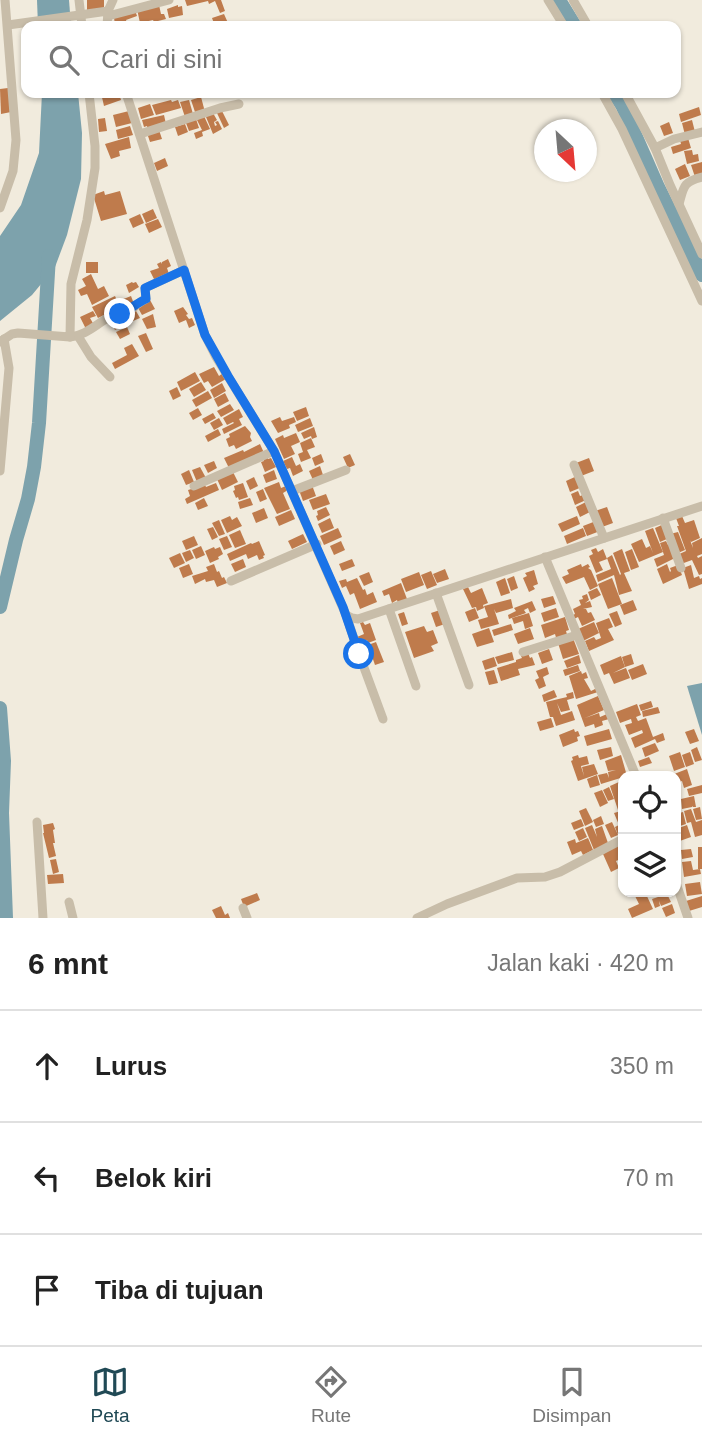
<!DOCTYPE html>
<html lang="id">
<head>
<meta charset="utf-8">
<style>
  body { margin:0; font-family:Arial,sans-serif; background:#f2f2f2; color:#222 }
  .controls { position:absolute; right:21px; bottom:21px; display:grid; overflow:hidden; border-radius:14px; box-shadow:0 2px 5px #0004 }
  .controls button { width:63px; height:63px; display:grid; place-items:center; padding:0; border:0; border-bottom:2px solid #e0e0e0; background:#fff; color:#222; font:35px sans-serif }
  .compass { position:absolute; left:534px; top:119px; width:63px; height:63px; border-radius:50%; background:#fff; box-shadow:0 2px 5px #0004; rotate:154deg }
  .stop { position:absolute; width:21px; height:21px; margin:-16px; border:5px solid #1a73e8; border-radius:50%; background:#fff }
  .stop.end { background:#1a73e8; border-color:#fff; box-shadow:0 2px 7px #0008 }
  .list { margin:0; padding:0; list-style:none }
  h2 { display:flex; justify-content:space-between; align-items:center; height:91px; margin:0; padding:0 28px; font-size:30px }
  h2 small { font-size:23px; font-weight:400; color:#767676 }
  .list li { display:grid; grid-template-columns:46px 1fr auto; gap:21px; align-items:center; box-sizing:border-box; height:112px; padding:0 28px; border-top:2px solid #e0e0e0 }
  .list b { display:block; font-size:26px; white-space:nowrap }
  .list em { font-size:23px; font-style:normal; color:#767676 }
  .icon { flex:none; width:38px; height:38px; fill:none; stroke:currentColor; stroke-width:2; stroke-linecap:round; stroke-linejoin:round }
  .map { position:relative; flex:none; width:702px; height:918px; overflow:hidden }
  .search { position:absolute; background:#fff; box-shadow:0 2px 5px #0004; left:21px; right:21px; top:21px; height:77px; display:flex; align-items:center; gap:18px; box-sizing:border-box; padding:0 24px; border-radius:14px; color:#767676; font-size:26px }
  .sheet { height:427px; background:#fff }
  nav { display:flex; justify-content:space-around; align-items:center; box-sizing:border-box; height:98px; border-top:2px solid #e0e0e0; background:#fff; font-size:19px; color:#767676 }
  nav a { display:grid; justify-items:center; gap:4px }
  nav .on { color:#204955 }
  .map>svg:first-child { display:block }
  .water { fill:#7da2ac }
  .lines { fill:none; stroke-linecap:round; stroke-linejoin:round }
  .river { stroke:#7da2ac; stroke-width:14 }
  .building { fill:#bf7b4c }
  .minor { stroke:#c8bda9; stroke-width:9 }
  .route { stroke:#1a73e8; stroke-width:9 }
</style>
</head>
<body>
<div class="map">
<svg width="702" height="918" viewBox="0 0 702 918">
  <rect width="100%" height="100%" fill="#f1ebdd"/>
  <g class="water">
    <polygon points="37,0 69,0 71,26 38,26"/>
    <polygon points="42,93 78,93 82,133 81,179 67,235 55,267 32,295 0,321 0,236 21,205 39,153"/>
    <polygon points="702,683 702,735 687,686"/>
  </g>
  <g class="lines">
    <g class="river">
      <polyline points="559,0 575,26"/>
      <polyline points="614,93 622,105 658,187 702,275"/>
      <polyline points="0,607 16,540 28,499 34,467 39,423 49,256"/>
      <polyline points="0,708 4,761 2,813 6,918"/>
    </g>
  </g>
  <g class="building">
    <rect x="87" y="0" width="17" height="10"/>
    <polygon points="185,0 221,0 225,11 220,13 215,1 209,4 208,1 187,6"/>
    <polygon points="159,5 161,14 164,14 166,19 154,22 153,20 140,23 137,9"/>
    <polygon points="178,5 178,7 182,6 183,15 169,18 167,9"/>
    <polygon points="135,10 137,16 126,20 128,26 115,26 114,17"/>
    <polygon points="224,14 228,23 226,24 227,26 215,26 212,18"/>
    <polygon points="8,88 11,112 1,114 0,89"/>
    <polygon points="101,93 119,93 121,100 104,106"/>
    <polygon points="201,97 205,112 196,115 191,100"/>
    <polygon points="171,100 172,102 178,100 181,108 156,115 152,105"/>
    <polygon points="189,100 193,114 185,117 180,102"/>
    <polygon points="150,104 154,115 141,119 138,108"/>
    <polygon points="699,107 701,115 681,122 679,114"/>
    <polygon points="221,109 229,125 224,128 216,111"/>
    <polygon points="129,111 132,123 116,127 113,115"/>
    <polygon points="213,113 217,120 214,122 215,126 217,125 215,122 218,121 222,129 213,134 206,117"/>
    <polygon points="164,115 166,124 148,130 147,126 144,127 142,120"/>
    <polygon points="204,116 210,129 202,132 203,136 196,139 194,133 202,130 197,120"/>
    <polygon points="105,118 107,131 99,132 98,119"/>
    <polygon points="196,119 199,128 189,131 186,123"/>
    <polygon points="692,120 695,132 685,135 682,123"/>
    <polygon points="669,122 673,133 664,136 660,126"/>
    <polygon points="185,124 188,132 178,136 175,127"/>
    <polygon points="130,126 133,135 118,139 116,130"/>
    <polygon points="159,130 162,139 150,142 147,133"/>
    <polygon points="129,137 131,148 119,151 120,156 111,159 105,144"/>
    <polygon points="688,138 691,148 673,154 671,147 681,144 680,140"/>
    <polygon points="692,150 693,155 698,154 699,161 687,164 684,151"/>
    <polygon points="165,158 168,166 157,171 154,163"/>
    <polygon points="702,162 702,175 695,177 691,165"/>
    <polygon points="685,164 690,176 680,180 675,169"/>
    <polygon points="104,191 105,195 120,191 127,214 101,221 93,195"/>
    <polygon points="153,209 157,218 146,223 142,214"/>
    <polygon points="140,214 144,223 133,228 129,219"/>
    <polygon points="158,219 162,227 149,233 145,224"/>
    <polygon points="168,259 171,266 167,268 169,274 155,281 150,271 159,268 157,264 161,262 162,264 162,262"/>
    <rect x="86" y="262" width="12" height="11"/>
    <polygon points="91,274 98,289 104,286 109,296 92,305 87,294 81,296 78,290 86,286 82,279"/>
    <polygon points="132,282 133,283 136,282 139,287 129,293 126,285"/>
    <polygon points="115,296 120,307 98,318 92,307"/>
    <polygon points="131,296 134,304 124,308 121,300"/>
    <polygon points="150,300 155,309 142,315 137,306"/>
    <polygon points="183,307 188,314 186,315 189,319 192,318 195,325 189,328 186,320 179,323 174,311"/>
    <polygon points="93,311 96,316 90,318 94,325 86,329 80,317"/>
    <polygon points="136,311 140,318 126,324 122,316"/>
    <polygon points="153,314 156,327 147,329 142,319"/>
    <polygon points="119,316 123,326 115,330 110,320"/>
    <polygon points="127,327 130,334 120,339 116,332"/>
    <polygon points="146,333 153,349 146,352 138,336"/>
    <polygon points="132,344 139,356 115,369 112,363 127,355 124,348"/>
    <polygon points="214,367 219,376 223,373 226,379 212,387 208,381 204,383 199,374"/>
    <polygon points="195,372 200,381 181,391 177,382"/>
    <polygon points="201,382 206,390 194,397 189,389"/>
    <polygon points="222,383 226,391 214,398 210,390"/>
    <polygon points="177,387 181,396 173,400 169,391"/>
    <polygon points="208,391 212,398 196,407 192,400"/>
    <polygon points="225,393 229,401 218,407 214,399"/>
    <polygon points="230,404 234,410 221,417 217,411"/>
    <polygon points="306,407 309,416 297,421 293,412"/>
    <polygon points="198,408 202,415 193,420 189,413"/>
    <polygon points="239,409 243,417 239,419 242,425 224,434 222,429 234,423 233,422 227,425 223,418"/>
    <polygon points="213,413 216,418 205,424 202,419"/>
    <polygon points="280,417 282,421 294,417 296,422 289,425 290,428 278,433 271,421"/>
    <polygon points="219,418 223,425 214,430 210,423"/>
    <polygon points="310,418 313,426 298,432 295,425"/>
    <polygon points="245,426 251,433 250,437 252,441 236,449 234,445 229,447 226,439 230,437 229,434"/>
    <polygon points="314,427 317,437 312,439 311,436 304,439 301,433"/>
    <polygon points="218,429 221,435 208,442 205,436"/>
    <polygon points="296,433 300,442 291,446 295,454 284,459 275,439 283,435 284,438"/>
    <polygon points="311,438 315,447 307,450 311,458 301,462 298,454 303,452 300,443"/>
    <polygon points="260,444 264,453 229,468 224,458 243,450 244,452"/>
    <polygon points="321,454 324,462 315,466 312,458"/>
    <polygon points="350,454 355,465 348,468 343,457"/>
    <polygon points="267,457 268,459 271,458 276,467 265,472 261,462 264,461 263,459"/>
    <polygon points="292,457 296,466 300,464 303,471 293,476 290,468 287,469 283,461"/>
    <polygon points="589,458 594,471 581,476 576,463"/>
    <polygon points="214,461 217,468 208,473 204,465"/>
    <polygon points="320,466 323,475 313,480 309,471"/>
    <polygon points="200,467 206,478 197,482 192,470"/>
    <polygon points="189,470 194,482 186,485 181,474"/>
    <polygon points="274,470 277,479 266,483 263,475"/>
    <polygon points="233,472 238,482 222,490 217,479"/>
    <polygon points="577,476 582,487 570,492 566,481"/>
    <polygon points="254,477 258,486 250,490 246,481"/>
    <polygon points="279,482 281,488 286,486 288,490 283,493 290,509 277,514 264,488"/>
    <polygon points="216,483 219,490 187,504 185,499 190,496 188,490 205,485 206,487"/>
    <polygon points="243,483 248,497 239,500 238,497 236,498 233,491 235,490 234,486"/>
    <polygon points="312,485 316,496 303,501 299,490"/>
    <polygon points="263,489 267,499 260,502 256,492"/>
    <polygon points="578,491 580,496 583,495 586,500 575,505 571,494"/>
    <polygon points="326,494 330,504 313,510 309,500"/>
    <polygon points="204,498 208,506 198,510 195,503"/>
    <polygon points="250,498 253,505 240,509 238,502"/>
    <polygon points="588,501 592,511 580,517 576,507"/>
    <polygon points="326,507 330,515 318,521 316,516 318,515 317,511"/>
    <polygon points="607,507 613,523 602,527 595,511"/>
    <polygon points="264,508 268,518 256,523 252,513"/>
    <polygon points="291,510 295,519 279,526 275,517"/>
    <polygon points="230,516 232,520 237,517 242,526 227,533 221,520"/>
    <polygon points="577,516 580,524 562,532 558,524"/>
    <polygon points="682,516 685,523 694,520 700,538 691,542 690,540 693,548 692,543 702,538 702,554 697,556 698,558 702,556 702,574 699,575 692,560 681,564 677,555 686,551 677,526 679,526 676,518"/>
    <polygon points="330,518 334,528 322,533 318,524"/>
    <polygon points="219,520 225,534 219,536 212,523"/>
    <polygon points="596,521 600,531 587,536 583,526"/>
    <polygon points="664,524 669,538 660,542 655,528"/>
    <polygon points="213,527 218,537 212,540 207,529"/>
    <polygon points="338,528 342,537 324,545 320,536"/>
    <polygon points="583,528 586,536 567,544 564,536"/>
    <polygon points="653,528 663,552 639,562 631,544 642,539 646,548 650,546 653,553 645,531"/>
    <polygon points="240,530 246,544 235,548 229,535"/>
    <polygon points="678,532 685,550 678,553 670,534"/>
    <polygon points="303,534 307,542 292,549 288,541"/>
    <polygon points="194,536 198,545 186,550 182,541"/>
    <polygon points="227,536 232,547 224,550 219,539"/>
    <polygon points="259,541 265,555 263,556 264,558 259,560 257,555 248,559 246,554 230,561 227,554 251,543 252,544"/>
    <polygon points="341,541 345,550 334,555 330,546"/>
    <polygon points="666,541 668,545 670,544 675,558 657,567 654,559 664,555 660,543"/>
    <polygon points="201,546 205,555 196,559 192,550"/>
    <polygon points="214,547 215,549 220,547 223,554 218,557 219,559 210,563 205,551"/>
    <polygon points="596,548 598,552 603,549 607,559 599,562 603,570 596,573 589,556 593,554 591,550"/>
    <polygon points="622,549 630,571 624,573 632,591 619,595 614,575 598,582 596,575 611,569 607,558 612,555 620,575 621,574 613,553"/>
    <polygon points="632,549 639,567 631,570 625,552"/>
    <polygon points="190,550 194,558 186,562 182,553"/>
    <polygon points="180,553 185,563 174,568 169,558"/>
    <polygon points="243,559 246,567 235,572 231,564"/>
    <polygon points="352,559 355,566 342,571 339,564"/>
    <polygon points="189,564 193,574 183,578 179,568"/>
    <polygon points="214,564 217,572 219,571 222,578 224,577 227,583 217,587 214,580 206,582 205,579 195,584 192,576 208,571 206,567"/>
    <polygon points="581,564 582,567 588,564 590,567 588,568 591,570 598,586 590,590 584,577 566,584 562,577 569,574 567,570"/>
    <polygon points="667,564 670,572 671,571 670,568 678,565 682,575 663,584 657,569"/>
    <polygon points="691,565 694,578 699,576 700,579 702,578 702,584 689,589 683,568"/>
    <polygon points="445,569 449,579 437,583 433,574"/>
    <polygon points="534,570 538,584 533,586 535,589 529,592 523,578 527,576 525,573"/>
    <polygon points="431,571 437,585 427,589 421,575"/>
    <polygon points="369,572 373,582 364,586 359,576"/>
    <polygon points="419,572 424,585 406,592 401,579"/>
    <polygon points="514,576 518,588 511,591 507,579"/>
    <polygon points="357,578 363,590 365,589 367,595 373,592 377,602 360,609 354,593 350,595 346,586 342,588 339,581 346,579 347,582"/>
    <polygon points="505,578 510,593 501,596 496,582"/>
    <polygon points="612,578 622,604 608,609 598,584"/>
    <polygon points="401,583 407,599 398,603 397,600 392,603 389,594 384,596 382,591"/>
    <polygon points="468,587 471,593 482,588 488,603 483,605 484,608 477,611 476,607 472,608 463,589"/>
    <polygon points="597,588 601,595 591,600 588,592"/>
    <polygon points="587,594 589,600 585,603 590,601 592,607 583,609 586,609 588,613 591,612 595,620 582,626 578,617 574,619 573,615 575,614 573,609 581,605 579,600 583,599 582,596"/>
    <polygon points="553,596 556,604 544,608 541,599"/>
    <polygon points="511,599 513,608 496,613 494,609 499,624 481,629 478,620 488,617 484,606"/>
    <polygon points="633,600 637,610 624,615 620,605"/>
    <polygon points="532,601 536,610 530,613 528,608 524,610 526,613 509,619 508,615 516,611 514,608"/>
    <polygon points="475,608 479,618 469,622 465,612"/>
    <polygon points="556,608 559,617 544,622 541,613"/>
    <polygon points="440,610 445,624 436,627 431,613"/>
    <polygon points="617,611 622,624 615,627 609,614"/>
    <polygon points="404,612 408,624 402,626 398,614"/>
    <polygon points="529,613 533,626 525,629 523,621 514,624 512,618"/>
    <polygon points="565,617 569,630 566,631 568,638 557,641 555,634 545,638 541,625"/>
    <polygon points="609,618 613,627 608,629 614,640 589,651 585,641 594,637 596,640 601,638 596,623"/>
    <polygon points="363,622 365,625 370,623 376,640 368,643 367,640 359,643 357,637 364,634 360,623"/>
    <polygon points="594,622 599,633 583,641 578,629"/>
    <polygon points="511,624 513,630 494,636 492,630"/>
    <polygon points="424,626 427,632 433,630 438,643 431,646 434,651 414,658 405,632"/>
    <polygon points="489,628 494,642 477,647 472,634"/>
    <polygon points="530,628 534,639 518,644 514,634"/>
    <polygon points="573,638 579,654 563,659 558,643"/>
    <polygon points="376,642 384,662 375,665 368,645"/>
    <polygon points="549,649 553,660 542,664 538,653"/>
    <polygon points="512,652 514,660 498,664 495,657"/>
    <polygon points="528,653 530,658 532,657 535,665 518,669 520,675 501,681 497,668 516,662 516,660 522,658 521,656"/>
    <polygon points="631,654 634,664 625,667 622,657"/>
    <polygon points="579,655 581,663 567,668 564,661"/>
    <polygon points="621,656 625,667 613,673 626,668 630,678 614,684 609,673 604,675 600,665"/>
    <polygon points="494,657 497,666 485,670 482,661"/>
    <polygon points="643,664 647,674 632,680 628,670"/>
    <polygon points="578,665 580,671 565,676 563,670"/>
    <polygon points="547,667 549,674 543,677 546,686 539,689 535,680 539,678 536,671"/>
    <polygon points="494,670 498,683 489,685 485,672"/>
    <polygon points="581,671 582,674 586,672 588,678 584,679 591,691 597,688 598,692 576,699 569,676"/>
    <polygon points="554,690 557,697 544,702 542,695"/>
    <polygon points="573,692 574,698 567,700 570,710 561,712 557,703 561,715 572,711 575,720 556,726 553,717 550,717 546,702 567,697 566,694"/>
    <polygon points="598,696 604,710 585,718 599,713 600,717 607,714 609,719 602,721 603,725 595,728 594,724 585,727 577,705"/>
    <polygon points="651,701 653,707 641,711 639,705"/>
    <polygon points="637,704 641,715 636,717 638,721 646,718 653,737 663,733 665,740 657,743 655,739 635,748 631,738 643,733 642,730 629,735 625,725 632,723 631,719 620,723 616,712"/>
    <polygon points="658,707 660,713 643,717 642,711"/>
    <polygon points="551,718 554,727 540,731 537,722"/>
    <polygon points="574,729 575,732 578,731 580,736 577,737 578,741 563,747 559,735"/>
    <polygon points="609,729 612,739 587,746 584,736"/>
    <polygon points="694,729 699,741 690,744 685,732"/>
    <polygon points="655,743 659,751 645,757 642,748"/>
    <polygon points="611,747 613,756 600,760 597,750"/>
    <polygon points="697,747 702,760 695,762 691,750"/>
    <polygon points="680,752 685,767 674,771 669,756"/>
    <polygon points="690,752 694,764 686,767 682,755"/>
    <polygon points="578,755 579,758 587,756 589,764 581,766 584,776 582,767 594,764 598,774 578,781 571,761 573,760 572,757"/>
    <polygon points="621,755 627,776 601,784 598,775 607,773 609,778 608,772 616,770 608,771 605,761"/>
    <polygon points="649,757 652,763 640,767 638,761"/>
    <polygon points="687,769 692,785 684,788 682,781 676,783 676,776 669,776"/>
    <polygon points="597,775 600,785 590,788 587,779"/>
    <polygon points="619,782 622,789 623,788 623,804 619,796 623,808 618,810 610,786"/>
    <polygon points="702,785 702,793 689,796 687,789"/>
    <polygon points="609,787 614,799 608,801 603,790"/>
    <polygon points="602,790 608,803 600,807 594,793"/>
    <polygon points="694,796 696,807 693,807 692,806 692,807 682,809 681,799"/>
    <polygon points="700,807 702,819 696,820 693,809"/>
    <polygon points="586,808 593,822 585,826 579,811"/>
    <polygon points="691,809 696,822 702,820 702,835 695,837 691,822 687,823 684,811"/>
    <polygon points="621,811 623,816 623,833 618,835 615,827 619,825 614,813"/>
    <polygon points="683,812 686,824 680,826 676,814"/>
    <polygon points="601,816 604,824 596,827 593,820"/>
    <polygon points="581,819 584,826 574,830 571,823"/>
    <polygon points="612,822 618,835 611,838 605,825"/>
    <polygon points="53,823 55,829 53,830 55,843 53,843 56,856 49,858 43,833 44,833 43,825"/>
    <polygon points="592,825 597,837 595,829 602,826 608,843 594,850 585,828"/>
    <polygon points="687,825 691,837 677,842 676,829"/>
    <polygon points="583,828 587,837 579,841 575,832"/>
    <polygon points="588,838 593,850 583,855 581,851 572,855 567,842 575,839 576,843"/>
    <polygon points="618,845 618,847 623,845 623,858 616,861 619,868 611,872 603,854"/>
    <rect x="698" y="847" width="4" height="22"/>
    <polygon points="691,849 693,857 682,859 681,850"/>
    <polygon points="56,859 59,872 53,874 50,860"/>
    <polygon points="691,861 693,870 700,869 701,874 684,877 682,862"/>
    <polygon points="63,874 64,883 48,884 47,875"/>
    <polygon points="700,882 702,894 687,896 685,884"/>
    <polygon points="633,892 645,892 653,909 632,918 628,909 639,904"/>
    <polygon points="257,893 260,900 244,907 241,899"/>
    <polygon points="667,894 671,902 661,906 659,901 660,906 655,908 652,899"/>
    <polygon points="702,896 702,907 689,911 686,901"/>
    <polygon points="672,904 675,913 666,917 662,908"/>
    <polygon points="221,906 225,915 228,913 230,918 216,918 212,910"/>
  </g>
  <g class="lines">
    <g class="minor">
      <polyline points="79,0 82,26"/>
      <polyline points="548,0 564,26"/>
      <polyline points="573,0 588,26"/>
      <polyline points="108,16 169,0"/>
      <polyline points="8,25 108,11"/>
      <polyline points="107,26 108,11 113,0"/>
      <polyline points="126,93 205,335 216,357 274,451 346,615 352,618 358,619 702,506"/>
      <polyline points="602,93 622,129 702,301"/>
      <polyline points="625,93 655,148 670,185 702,254"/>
      <polyline points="140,134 220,108 239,104"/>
      <polyline points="655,148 674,139 702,132"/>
      <path d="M679,204C684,186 683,182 702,177"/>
      <polyline points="0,208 13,171 16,140 5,0"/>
      <polyline points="78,336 91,357 110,377"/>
      <path d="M70,337C87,335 96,324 111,316C118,312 126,313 133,308C137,305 140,301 146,299L145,288L184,270"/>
      <polyline points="0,342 12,334 18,333 70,337 71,284 87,220 95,168 95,146 89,93"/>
      <polyline points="574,465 604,538"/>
      <polyline points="0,471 9,368 4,339"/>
      <polyline points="194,486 274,451"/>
      <polyline points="292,491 346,470"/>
      <polyline points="663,518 681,568"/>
      <polyline points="545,557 636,776"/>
      <polyline points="231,581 317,544"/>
      <polyline points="436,593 469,685"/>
      <polyline points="389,609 416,686"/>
      <polyline points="346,615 359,654 383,719"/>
      <polyline points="523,652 577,635"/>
      <polyline points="37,822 43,918"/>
      <polyline points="676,883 688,918"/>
      <polyline points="69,902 73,918"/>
      <polyline points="243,908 247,918"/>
      <polyline points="417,918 447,904 517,878 545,877 560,872 623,839"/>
    </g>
  </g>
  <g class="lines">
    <path class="route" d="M120,314C131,309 137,303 146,299L145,288L184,270L205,335L228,376L274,451L343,607L359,654"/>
  </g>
</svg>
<div class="controls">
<button><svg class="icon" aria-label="locate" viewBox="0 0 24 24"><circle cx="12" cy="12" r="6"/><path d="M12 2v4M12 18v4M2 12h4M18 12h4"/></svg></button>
<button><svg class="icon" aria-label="layers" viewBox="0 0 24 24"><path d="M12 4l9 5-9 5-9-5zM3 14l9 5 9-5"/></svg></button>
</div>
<svg class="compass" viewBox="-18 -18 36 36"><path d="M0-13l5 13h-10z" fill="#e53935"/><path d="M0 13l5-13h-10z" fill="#767676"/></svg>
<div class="stop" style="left:359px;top:654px"></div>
<div class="stop end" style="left:120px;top:314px"></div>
<div class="search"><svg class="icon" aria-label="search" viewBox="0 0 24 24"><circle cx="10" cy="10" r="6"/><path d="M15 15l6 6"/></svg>Cari di sini</div>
</div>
<section class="sheet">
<h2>6 mnt<small>Jalan kaki · 420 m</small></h2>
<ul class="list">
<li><svg class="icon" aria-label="ahead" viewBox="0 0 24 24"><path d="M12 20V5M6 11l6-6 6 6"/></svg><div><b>Lurus</b></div><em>350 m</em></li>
<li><svg class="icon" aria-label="left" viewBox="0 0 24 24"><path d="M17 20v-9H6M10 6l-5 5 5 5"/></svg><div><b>Belok kiri</b></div><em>70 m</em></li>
<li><svg class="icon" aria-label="arrive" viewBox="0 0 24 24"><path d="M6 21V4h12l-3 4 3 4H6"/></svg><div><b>Tiba di tujuan</b></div></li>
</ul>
</section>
<nav>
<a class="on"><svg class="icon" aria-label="map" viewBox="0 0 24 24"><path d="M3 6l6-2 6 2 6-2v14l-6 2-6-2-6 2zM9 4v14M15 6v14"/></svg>Peta</a>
<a><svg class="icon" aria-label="directions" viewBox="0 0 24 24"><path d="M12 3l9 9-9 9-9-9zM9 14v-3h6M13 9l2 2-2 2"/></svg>Rute</a>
<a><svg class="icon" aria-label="saved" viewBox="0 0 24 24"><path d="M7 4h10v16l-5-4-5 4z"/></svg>Disimpan</a>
</nav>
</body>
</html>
